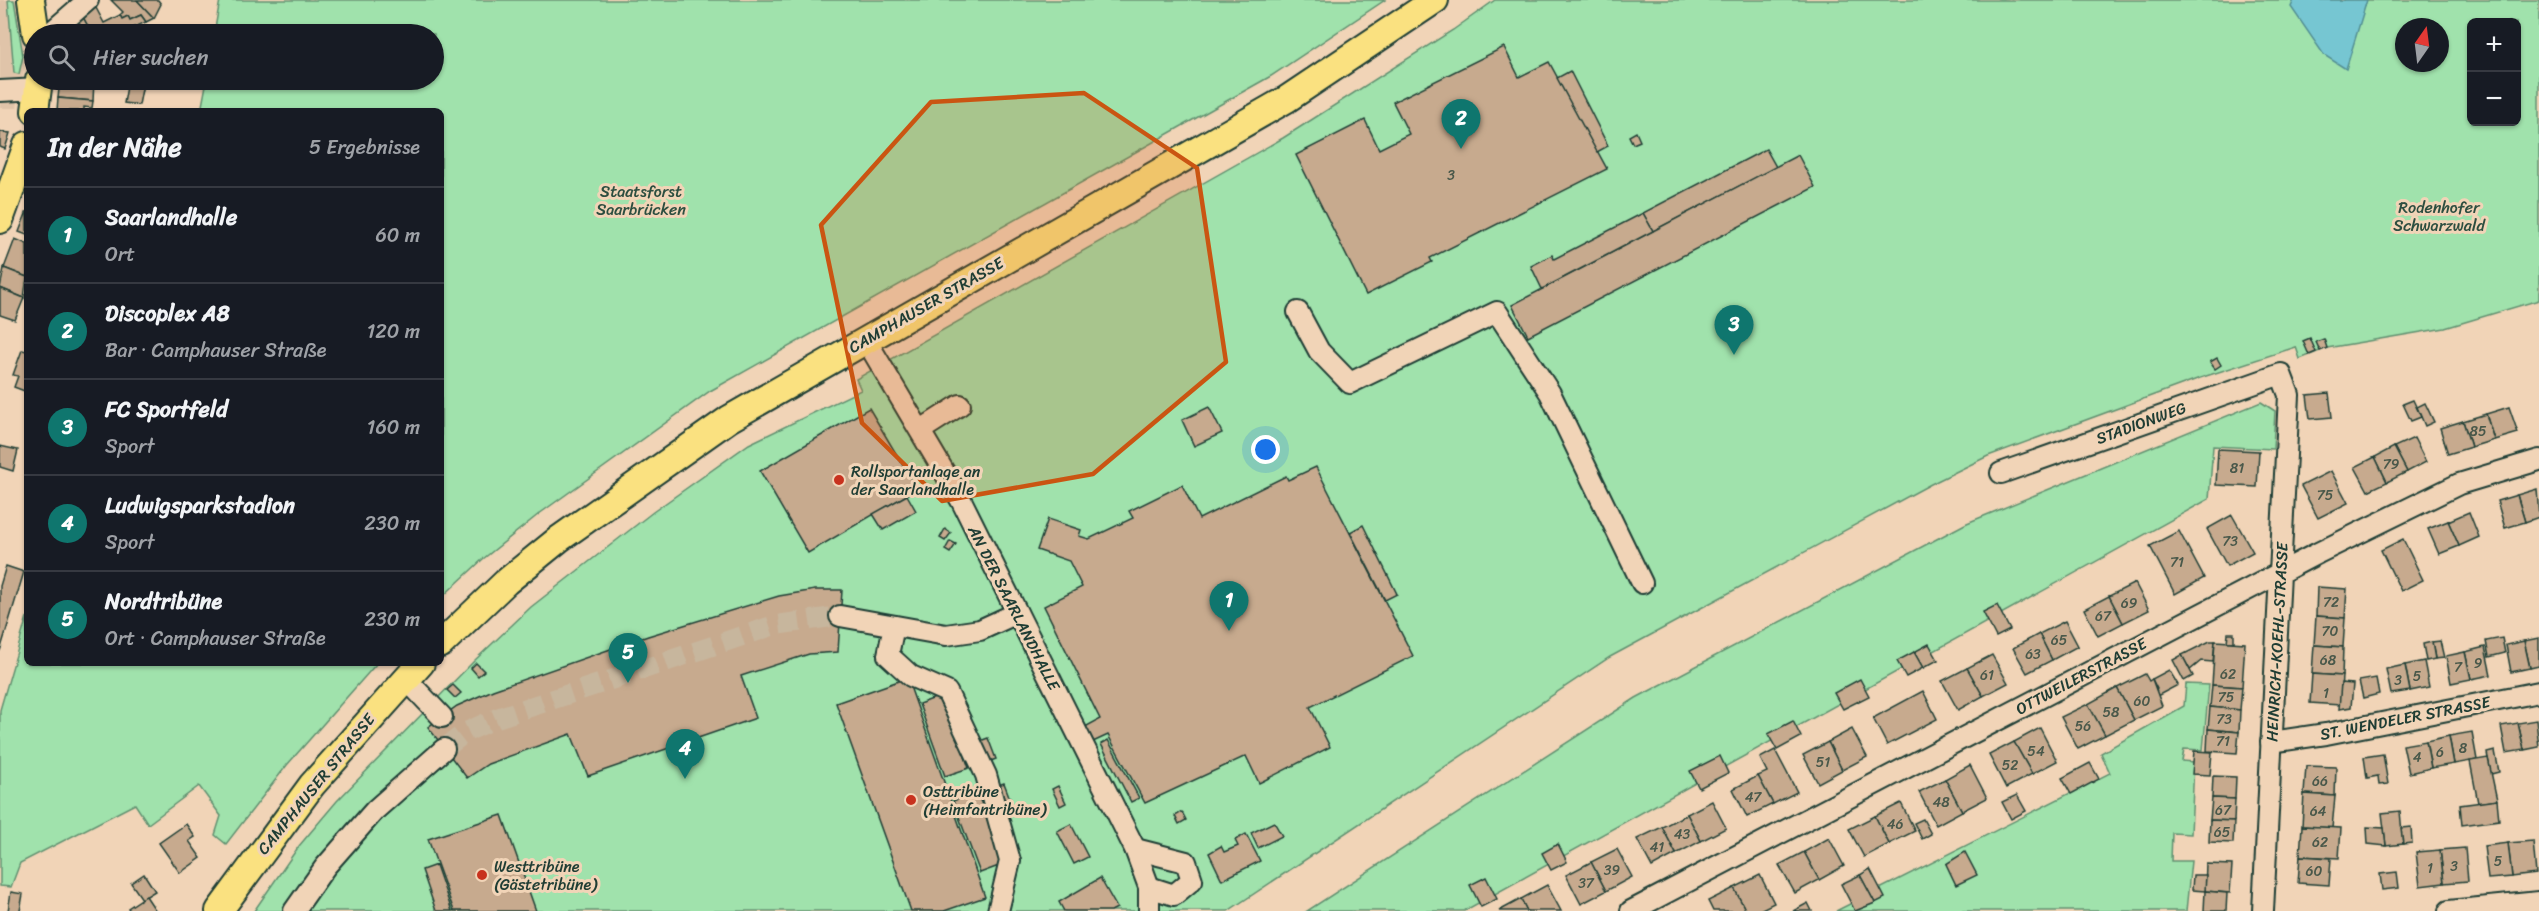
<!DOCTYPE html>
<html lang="de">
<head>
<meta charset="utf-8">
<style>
  body { margin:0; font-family:Sriracha,sans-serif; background:#242831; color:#f1f3f6 }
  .controls { position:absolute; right:18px; top:18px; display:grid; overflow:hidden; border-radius:9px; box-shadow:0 2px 4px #0004 }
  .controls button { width:54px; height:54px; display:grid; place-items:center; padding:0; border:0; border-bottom:2px solid #363941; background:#171b24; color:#f1f3f6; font:30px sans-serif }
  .compass { position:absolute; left:2395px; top:18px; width:54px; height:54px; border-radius:50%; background:#171b24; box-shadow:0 2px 4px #0004; rotate:14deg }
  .you { position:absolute; left:1266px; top:450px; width:21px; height:21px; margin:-15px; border:4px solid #fff; border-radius:50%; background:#1a73e8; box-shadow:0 0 0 9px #1a73e833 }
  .badge { display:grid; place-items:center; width:39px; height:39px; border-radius:50%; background:#0f766e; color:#fff; font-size:20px; font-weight:700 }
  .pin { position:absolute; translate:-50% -50px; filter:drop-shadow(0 2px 3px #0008) }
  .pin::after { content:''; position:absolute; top:32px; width:21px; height:18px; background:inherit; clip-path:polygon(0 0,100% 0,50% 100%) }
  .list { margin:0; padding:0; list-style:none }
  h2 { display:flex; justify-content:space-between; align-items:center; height:78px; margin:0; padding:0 24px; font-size:26px }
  h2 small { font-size:20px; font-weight:400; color:#9ea1a6 }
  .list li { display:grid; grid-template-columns:39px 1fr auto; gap:18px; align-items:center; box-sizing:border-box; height:96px; padding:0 24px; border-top:2px solid #363941 }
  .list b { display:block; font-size:22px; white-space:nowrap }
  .list p { margin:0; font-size:20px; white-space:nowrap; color:#9ea1a6 }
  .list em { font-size:20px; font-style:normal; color:#9ea1a6 }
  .icon { flex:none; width:33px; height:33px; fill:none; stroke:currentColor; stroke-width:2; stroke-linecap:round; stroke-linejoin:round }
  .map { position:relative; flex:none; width:2539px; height:911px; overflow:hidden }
  .search { position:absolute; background:#171b24; box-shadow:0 2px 4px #0004; left:24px; top:24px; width:420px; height:66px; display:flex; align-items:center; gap:15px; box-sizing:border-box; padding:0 21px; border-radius:33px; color:#9ea1a6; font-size:22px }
  .panel { position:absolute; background:#171b24; box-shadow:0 2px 4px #0004; left:24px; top:108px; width:420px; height:558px; border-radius:9px }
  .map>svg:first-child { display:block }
  .built { fill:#e0c4a9 }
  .green { fill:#a0e2ac; stroke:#609070; stroke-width:1.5; fill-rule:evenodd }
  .water { fill:#76c6d2; stroke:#538f93; stroke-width:1.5 }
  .building { fill:#c7aa8e; stroke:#1f3d34; stroke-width:1.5 }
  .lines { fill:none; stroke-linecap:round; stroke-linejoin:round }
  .minor-tunnel { stroke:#c7b69d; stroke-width:20; stroke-dasharray:20 10; stroke-linecap:butt }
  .minor-casing { stroke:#1f3d34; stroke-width:24 }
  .major-casing { stroke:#1f3d34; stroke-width:30 }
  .minor { stroke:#f1d4b7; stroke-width:20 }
  .major { stroke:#fae180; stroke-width:26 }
  .marked { fill:#ca5512; fill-opacity:0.2; stroke:#ca5512; stroke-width:4.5; stroke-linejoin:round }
  .poi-dot { fill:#c8321e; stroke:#f1d4b7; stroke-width:2 }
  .labels { text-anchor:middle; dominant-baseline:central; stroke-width:6; stroke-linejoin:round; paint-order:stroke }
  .number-label { font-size:14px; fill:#49584a }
  .park-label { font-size:16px; fill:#2c4e40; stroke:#f1d4b7 }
  .street-label { font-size:16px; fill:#1f3d34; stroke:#f1d4b7 }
  .poi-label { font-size:16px; fill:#1f3d34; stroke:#f1d4b7; text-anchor:start }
</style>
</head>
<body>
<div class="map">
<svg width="2539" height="911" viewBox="0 0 2539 911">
  <rect width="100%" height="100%" fill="#f1d4b7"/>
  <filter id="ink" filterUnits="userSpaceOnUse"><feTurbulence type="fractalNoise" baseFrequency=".0167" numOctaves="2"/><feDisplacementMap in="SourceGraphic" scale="12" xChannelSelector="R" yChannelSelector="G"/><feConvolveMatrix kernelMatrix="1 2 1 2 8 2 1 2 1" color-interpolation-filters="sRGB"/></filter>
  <g filter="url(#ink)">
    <polygon class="built" points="0,0 19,0 26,57 17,108 0,108"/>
    <g class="green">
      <polygon points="8,0 14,0 23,56 19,74 14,73"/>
      <polygon points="220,0 1385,0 1271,76 710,391 539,514 483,559 441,598 441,111 201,111 207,80 434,80 434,34 214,34"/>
      <path d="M1495,0H2539V300L2445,328L2327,348L2300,359L2296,347L2200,378L1988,456L1931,484L1610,657L1228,911H254L299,846L337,801L474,661L531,607L653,512L749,444L861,390L856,379L1283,138L1453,30ZM2472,22H2516V122H2472ZM2404,27H2440V63H2404Z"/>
      <polygon points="2261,402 2275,411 2273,449 2213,446 2209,499 1464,911 1307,911 1636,698 1967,523"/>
      <polygon points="27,617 27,663 377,663 287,765 226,844 215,835 221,816 199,786 148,824 135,804 20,863 11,887 0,886 0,710"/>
      <polygon points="2186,684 2209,685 2203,750 2184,749 2182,761 2194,762 2191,834 2172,833 2171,861 2191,861 2186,911 1836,911 2110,773 2101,753 2184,706"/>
    </g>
    <polygon class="water" points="2294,0 2367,0 2346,69 2324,55 2291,7"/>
    <g class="building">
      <polygon points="111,0 137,0 154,18 146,22 141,15 130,20 128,16 122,19 120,15 123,12"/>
      <polygon points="137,0 158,0 161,4 154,18"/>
      <polygon points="95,6 104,23 120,15 122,19 128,16 130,20 141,15 146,22 120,34 92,34 83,17"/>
      <polygon points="83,17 92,34 65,34 70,29"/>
      <polygon points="1504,47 1519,77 1549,62 1607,169 1430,258 1432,262 1366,295 1296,155 1365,120 1379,149 1409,134 1393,102"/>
      <polygon points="1570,71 1608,146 1597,152 1557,78"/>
      <polygon points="60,80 94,80 93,101 58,98"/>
      <polygon points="128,81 143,84 139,105 124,103"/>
      <polygon points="58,98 93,101 92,108 84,107 84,111 57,111"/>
      <polygon points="0,132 10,133 5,149 0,147"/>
      <polygon points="1636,132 1640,141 1633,144 1629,136"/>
      <polygon points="1766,149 1776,167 1653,231 1643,213"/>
      <polygon points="1798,155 1815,187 1528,336 1512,305"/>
      <polygon points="27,211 27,235 19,232"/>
      <polygon points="1643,213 1653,231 1542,289 1531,266 1552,255 1554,259"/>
      <polygon points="15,239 27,244 27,277 4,268"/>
      <polygon points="4,268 27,277 24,298 0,288"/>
      <polygon points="0,288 24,298 15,320 0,315"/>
      <polygon points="2310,338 2316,352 2309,355 2303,341"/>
      <polygon points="2324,339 2327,348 2320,351 2316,342"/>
      <polygon points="22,350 27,351 27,392 14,387 18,376 13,375"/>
      <polygon points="2217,358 2221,365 2215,369 2210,362"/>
      <polygon points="2329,393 2332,417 2310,419 2307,395"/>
      <polygon points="2413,400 2421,417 2411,421 2403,404"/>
      <polygon points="2425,403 2434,422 2425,426 2417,407"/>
      <polygon points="1209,407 1222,433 1194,446 1182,420"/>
      <polygon points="2509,407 2518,433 2494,440 2486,414"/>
      <polygon points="869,408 917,489 808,553 760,471"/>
      <polygon points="2486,414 2494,440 2471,447 2463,421"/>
      <polygon points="2463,421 2471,447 2448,454 2440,428"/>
      <polygon points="2414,438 2426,462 2407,472 2394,447"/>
      <polygon points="0,446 18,450 13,471 0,467"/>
      <polygon points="2394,447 2407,472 2387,482 2375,457"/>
      <polygon points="2218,449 2259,451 2257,487 2216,485"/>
      <polygon points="2375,457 2387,482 2368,491 2355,467"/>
      <polygon points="1316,467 1413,656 1310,707 1330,747 1259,783 1246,756 1145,803 1108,735 1093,742 1085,727 1100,719 1044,606 1082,587 1069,561 1037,550 1048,519 1081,530 1079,536 1089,539 1133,518 1129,511 1182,485 1199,519 1286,476 1288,480"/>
      <polygon points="2331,471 2348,503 2318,518 2301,486"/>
      <polygon points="2537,489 2539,517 2525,522 2517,495"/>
      <polygon points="907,495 916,511 883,530 873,514"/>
      <polygon points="2517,495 2525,522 2505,528 2497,501"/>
      <polygon points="2469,512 2479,537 2459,546 2448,521"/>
      <polygon points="2232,515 2253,552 2227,566 2207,529"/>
      <polygon points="2448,521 2459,546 2439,554 2428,529"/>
      <polygon points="1363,525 1397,594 1385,600 1350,532"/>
      <polygon points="945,529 951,533 945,541 940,538"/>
      <polygon points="2179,531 2204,578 2175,594 2150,546"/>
      <polygon points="2403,539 2423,580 2401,591 2381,550"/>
      <polygon points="950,541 956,544 950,553 945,550"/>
      <polygon points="6,566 24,572 0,651 0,586"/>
      <polygon points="2135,583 2149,610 2123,623 2109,596"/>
      <polygon points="2317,587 2347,589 2345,618 2316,616"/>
      <polygon points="815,590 842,590 838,652 809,654 741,676 756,718 588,776 571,734 488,764 467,778 428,727 457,706 493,690 648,636 779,596"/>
      <polygon points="2109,596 2123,623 2098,636 2084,609"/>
      <polygon points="1997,605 2010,630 1996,637 1983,612"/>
      <polygon points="2316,616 2345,618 2343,647 2314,645"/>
      <polygon points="2065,621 2078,646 2052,660 2039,634"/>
      <polygon points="2228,633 2234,633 2234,642 2227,642"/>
      <polygon points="2039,634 2052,660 2027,673 2013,648"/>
      <polygon points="2502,638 2505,653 2489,657 2486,641"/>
      <polygon points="2539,638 2539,666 2530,668 2524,641"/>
      <polygon points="2210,641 2215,641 2213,662 2201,661 2190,670 2182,655"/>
      <polygon points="2215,641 2245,643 2242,687 2212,685"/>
      <polygon points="2440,641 2444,658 2435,659 2432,642"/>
      <polygon points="2524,641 2530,668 2511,672 2506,645"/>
      <polygon points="2432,642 2435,659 2426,661 2423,644"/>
      <polygon points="1929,644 1938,660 1923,668 1914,652"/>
      <polygon points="2314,645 2343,647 2342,676 2312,674"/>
      <polygon points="2485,647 2491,675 2471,679 2465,652"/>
      <polygon points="1914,652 1923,668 1906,677 1897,661"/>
      <polygon points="2465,652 2471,679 2451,683 2446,656"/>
      <polygon points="1992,655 2008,683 1983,696 1967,668"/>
      <polygon points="2182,655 2193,676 2184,681 2173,660"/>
      <polygon points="2424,661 2429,687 2410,691 2405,665"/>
      <polygon points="476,663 484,671 478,676 471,668"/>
      <polygon points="2405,665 2410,691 2391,694 2386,669"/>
      <polygon points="1967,668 1983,696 1958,710 1942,681"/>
      <polygon points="2169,670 2178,685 2157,696 2154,691 2157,689 2152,679"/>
      <polygon points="2145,674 2149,681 2152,679 2162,706 2134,720 2117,688"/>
      <polygon points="2312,674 2342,676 2340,705 2310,703"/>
      <polygon points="907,678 985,897 944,911 911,911 836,703"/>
      <polygon points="2376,678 2379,694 2363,698 2359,681"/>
      <polygon points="1860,679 1869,696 1843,709 1834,693"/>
      <polygon points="2341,683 2353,684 2351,707 2339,709"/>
      <polygon points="453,685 461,693 455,698 447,690"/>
      <polygon points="2212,685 2242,687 2240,710 2210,707"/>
      <polygon points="2117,688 2134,720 2105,735 2088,704"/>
      <polygon points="1923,691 1937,719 1887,745 1873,718"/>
      <polygon points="943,695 969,768 945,776 919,704"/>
      <polygon points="2088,704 2105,735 2078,749 2061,717"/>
      <polygon points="2210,707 2240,710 2239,732 2208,729"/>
      <polygon points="2536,720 2539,747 2524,750 2518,723"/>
      <polygon points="1793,721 1801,737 1777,750 1768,734"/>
      <polygon points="2518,723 2524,750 2506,753 2501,726"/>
      <polygon points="2040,728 2057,761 2032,774 2014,742"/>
      <polygon points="1852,729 1867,757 1842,770 1828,742"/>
      <polygon points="2208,729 2239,732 2237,753 2207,751"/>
      <polygon points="2472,732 2477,760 2454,764 2449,736"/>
      <polygon points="2449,736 2454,764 2431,768 2426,741"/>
      <polygon points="988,738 996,759 988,762 980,741"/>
      <polygon points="1108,740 1139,798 1131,802 1101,744"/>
      <polygon points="2426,741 2431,768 2409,773 2403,745"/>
      <polygon points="1828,742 1842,770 1818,783 1803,755"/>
      <polygon points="2014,742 2032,774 2006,788 1989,755"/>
      <polygon points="1775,750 1797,792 1773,804 1758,776 1767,772 1760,758"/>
      <polygon points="2194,751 2212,752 2210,775 2192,774"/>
      <polygon points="2495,751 2499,772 2491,774 2487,753"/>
      <polygon points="2383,754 2388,784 2379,785 2378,776 2367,778 2364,757"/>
      <polygon points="1720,756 1728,773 1699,788 1690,771"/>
      <polygon points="2488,758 2497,800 2478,803 2470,761"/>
      <polygon points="2090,763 2099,779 2071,794 2062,778"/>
      <polygon points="1970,765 1987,798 1962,811 1945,779"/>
      <polygon points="2306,766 2336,767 2335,796 2304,794"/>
      <polygon points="1758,776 1773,804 1747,817 1733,789"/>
      <polygon points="2213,776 2236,777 2235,799 2212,798"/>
      <polygon points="1945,779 1962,811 1936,825 1919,792"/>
      <polygon points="1004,783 1012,804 1004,807 996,786"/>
      <polygon points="1058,786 1066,803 1060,806 1052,789"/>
      <polygon points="977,792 1004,864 980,873 953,801"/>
      <polygon points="2304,794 2335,796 2332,828 2302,826"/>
      <polygon points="2017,795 2026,811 2011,819 2002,802"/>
      <polygon points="2212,798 2235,799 2234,821 2210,820"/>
      <polygon points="2497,800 2499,820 2462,825 2460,805"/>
      <polygon points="1712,801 1726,828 1701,841 1687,814"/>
      <polygon points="1901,803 1915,831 1889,844 1875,816"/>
      <polygon points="2400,811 2403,844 2386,846 2382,813"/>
      <polygon points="1182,812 1186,820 1179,824 1175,816"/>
      <polygon points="1687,814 1701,841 1676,854 1662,827"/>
      <polygon points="502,815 536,911 454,911 428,839"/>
      <polygon points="1875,816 1889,844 1864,857 1849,829"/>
      <polygon points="1923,819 1931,834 1922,839 1914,823"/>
      <polygon points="2210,820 2234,821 2233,843 2209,842"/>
      <polygon points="1274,822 1282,836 1258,848 1251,833"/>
      <polygon points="186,824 195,837 189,841 201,858 180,873 159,843"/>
      <polygon points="1071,824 1088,857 1074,864 1057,831"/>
      <polygon points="2302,826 2341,828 2339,858 2300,856"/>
      <polygon points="1662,827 1676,854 1652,867 1637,839"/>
      <polygon points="2367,827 2384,828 2386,846 2368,844"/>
      <polygon points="2411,827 2412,843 2403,844 2401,828"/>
      <polygon points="1246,834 1260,861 1222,880 1209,853 1221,846 1224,852 1238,846 1235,840"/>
      <polygon points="1829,838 1844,866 1819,880 1804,852"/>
      <polygon points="2533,841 2536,874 2512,877 2508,843"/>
      <polygon points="2508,843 2512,877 2488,879 2484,846"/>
      <polygon points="1558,844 1567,862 1551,870 1542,853"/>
      <polygon points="2465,848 2468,881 2444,883 2440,850"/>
      <polygon points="1617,849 1632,877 1606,891 1591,862"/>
      <polygon points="2440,850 2444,883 2420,886 2416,852"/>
      <polygon points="1804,852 1819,880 1795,893 1779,865"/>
      <polygon points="1965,852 1977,875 1956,885 1946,864"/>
      <polygon points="2300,856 2331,858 2329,885 2298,883"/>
      <polygon points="1591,862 1606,891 1581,904 1566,875"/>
      <polygon points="2206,864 2232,865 2230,893 2205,891"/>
      <polygon points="436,865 452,911 436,911 422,870"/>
      <polygon points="1870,869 1885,898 1875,903 1860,875"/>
      <polygon points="2397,872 2399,888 2382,890 2380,874"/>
      <polygon points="144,874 155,891 142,899 131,883"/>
      <polygon points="1760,875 1774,903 1758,911 1746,911 1734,888"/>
      <polygon points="1860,875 1875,903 1855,911 1841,884"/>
      <polygon points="2193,875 2206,875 2205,891 2192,890"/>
      <polygon points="1486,877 1497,899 1481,907 1470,885"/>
      <polygon points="1100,878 1117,908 1111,911 1064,911 1059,902"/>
      <polygon points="1547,885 1561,911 1527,911 1521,899"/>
      <polygon points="1734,888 1746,911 1713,911 1708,901"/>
      <polygon points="2205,891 2227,893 2226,911 2204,911"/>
      <polygon points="11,892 23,894 20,911 8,911"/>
      <polygon points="146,896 156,911 130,911 128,908"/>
      <polygon points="1521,899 1527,911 1499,911"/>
      <polygon points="1808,903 1812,911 1793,911"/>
    </g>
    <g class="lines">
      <polyline class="minor-tunnel" points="444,749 466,732 497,718 775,625 840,616"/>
      <defs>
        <g id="minor">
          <polyline points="49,34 88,0"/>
          <polyline points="0,91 39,89"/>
          <polyline points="1298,312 1319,351 1350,383 1497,312 1550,393 1642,583"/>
          <polyline points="866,340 962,502 1135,849 1149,887 1149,911"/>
          <polyline points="921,430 960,405"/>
          <polyline points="2001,473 2281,374 2289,395 2263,911"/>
          <polyline points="840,616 946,635 980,630 1017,613"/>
          <polyline points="894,626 888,655 911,676 947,692 986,775 1010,861 998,911"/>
          <polyline points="406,679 442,717"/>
          <polyline points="2271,742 2326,734 2539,692"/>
          <polyline points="1135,849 1186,862 1192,880 1174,895 1149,887"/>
          <polyline points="294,911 325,867 375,810 444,749"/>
          <polyline points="1631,911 2318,553 2459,484 2539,460"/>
          <polyline points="2449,911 2539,902"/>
        </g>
        <g id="major">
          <polyline points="31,0 36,34"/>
          <polyline points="35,111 39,80"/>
          <polyline points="0,220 27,145"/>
          <polyline points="441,644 506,582 559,539 729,419 1287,99 1435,0"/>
          <polyline points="219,911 312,785 421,663"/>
        </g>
      </defs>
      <use href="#minor" class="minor-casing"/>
      <use href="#major" class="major-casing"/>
      <use href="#minor" class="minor"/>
      <use href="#major" class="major"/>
    </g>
  </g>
  <path class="marked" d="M1084,93L1197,168L1226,362L1093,474L942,501L862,423L821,225L931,102Z"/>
  <g class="poi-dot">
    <circle cx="839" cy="480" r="6"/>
    <circle cx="911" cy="800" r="6"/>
    <circle cx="482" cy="875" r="6"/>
  </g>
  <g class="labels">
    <g class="number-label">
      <text x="1451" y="175">3</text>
      <text x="2478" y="431">85</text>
      <text x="2391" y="464">79</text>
      <text x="2237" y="468">81</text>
      <text x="2325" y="495">75</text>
      <text x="2230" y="541">73</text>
      <text x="2177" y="562">71</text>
      <text x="2331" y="602">72</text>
      <text x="2129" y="603">69</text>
      <text x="2103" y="616">67</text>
      <text x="2330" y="631">70</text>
      <text x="2059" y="640">65</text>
      <text x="2033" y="654">63</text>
      <text x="2328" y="660">68</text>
      <text x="2478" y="663">9</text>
      <text x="2458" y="667">7</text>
      <text x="2228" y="674">62</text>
      <text x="1987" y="675">61</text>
      <text x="2417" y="676">5</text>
      <text x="2398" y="680">3</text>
      <text x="2326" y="693">1</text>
      <text x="2226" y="697">75</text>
      <text x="2142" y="701">60</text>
      <text x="2111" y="712">58</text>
      <text x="2224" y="719">73</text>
      <text x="2083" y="726">56</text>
      <text x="2223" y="741">71</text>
      <text x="2463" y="748">8</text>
      <text x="2036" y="751">54</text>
      <text x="2440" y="752">6</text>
      <text x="2417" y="757">4</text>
      <text x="1823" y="762">51</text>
      <text x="2010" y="765">52</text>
      <text x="2320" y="781">66</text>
      <text x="1753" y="797">47</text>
      <text x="1941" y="802">48</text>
      <text x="2223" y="810">67</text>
      <text x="2318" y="811">64</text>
      <text x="1895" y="824">46</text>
      <text x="2222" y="832">65</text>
      <text x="1682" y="834">43</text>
      <text x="2320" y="842">62</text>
      <text x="1657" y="847">41</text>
      <text x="2498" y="861">5</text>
      <text x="2454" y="866">3</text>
      <text x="2430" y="868">1</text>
      <text x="1612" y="870">39</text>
      <text x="2314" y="871">60</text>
      <text x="1586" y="883">37</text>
    </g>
    <g class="park-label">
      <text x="641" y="191">Staatsforst<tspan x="641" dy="18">Saarbrücken</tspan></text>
      <text x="2439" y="207">Rodenhofer<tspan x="2439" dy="18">Schwarzwald</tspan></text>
    </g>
    <g class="street-label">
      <text transform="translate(926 305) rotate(-30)">CAMPHAUSER STRASSE</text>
      <text transform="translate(2141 423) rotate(-20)">STADIONWEG</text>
      <text transform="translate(1014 608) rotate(63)">AN DER SAARLANDHALLE</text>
      <text transform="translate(2277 642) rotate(-87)">HEINRICH-KOEHL-STRASSE</text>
      <text transform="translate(2081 676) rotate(-28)">OTTWEILERSTRASSE</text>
      <text transform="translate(2405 718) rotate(-11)">ST. WENDELER STRASSE</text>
      <text transform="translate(316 784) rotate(-51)">CAMPHAUSER STRASSE</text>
    </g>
    <g class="poi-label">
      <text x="851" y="471">Rollsportanlage an<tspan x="851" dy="18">der Saarlandhalle</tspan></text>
      <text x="923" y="791">Osttribüne<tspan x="923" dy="18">(Heimfantribüne)</tspan></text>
      <text x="494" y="866">Westtribüne<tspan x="494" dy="18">(Gästetribüne)</tspan></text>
    </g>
  </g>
</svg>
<div class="controls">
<button>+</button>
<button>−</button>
</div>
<svg class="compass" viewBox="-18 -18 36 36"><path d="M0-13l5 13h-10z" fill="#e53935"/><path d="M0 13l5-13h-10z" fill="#9ea1a6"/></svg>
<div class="you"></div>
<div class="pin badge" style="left:1229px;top:631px">1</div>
<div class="pin badge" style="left:1461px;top:149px">2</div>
<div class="pin badge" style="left:1734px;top:355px">3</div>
<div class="pin badge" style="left:685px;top:779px">4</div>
<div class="pin badge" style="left:628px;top:683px">5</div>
<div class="search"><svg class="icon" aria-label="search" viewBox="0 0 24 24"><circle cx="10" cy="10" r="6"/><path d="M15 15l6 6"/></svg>Hier suchen</div>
<section class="panel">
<h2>In der Nähe<small>5 Ergebnisse</small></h2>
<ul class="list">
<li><span class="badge">1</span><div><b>Saarlandhalle</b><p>Ort</p></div><em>60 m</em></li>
<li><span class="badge">2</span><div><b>Discoplex A8</b><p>Bar · Camphauser Straße</p></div><em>120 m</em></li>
<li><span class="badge">3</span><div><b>FC Sportfeld</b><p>Sport</p></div><em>160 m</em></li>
<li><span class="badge">4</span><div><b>Ludwigsparkstadion</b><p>Sport</p></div><em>230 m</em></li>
<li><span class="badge">5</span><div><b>Nordtribüne</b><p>Ort · Camphauser Straße</p></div><em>230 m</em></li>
</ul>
</section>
</div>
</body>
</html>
